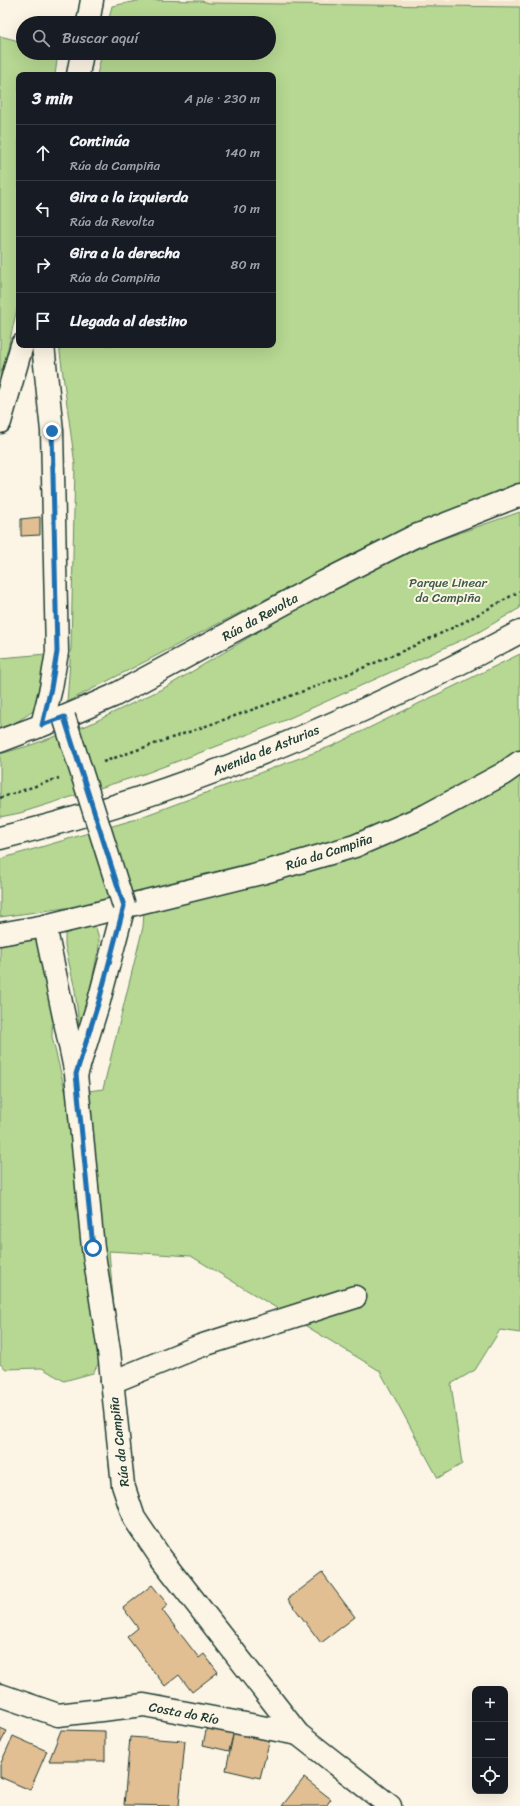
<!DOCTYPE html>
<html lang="es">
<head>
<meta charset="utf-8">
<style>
  body { margin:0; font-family:Sriracha,sans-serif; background:#242831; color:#f1f3f6 }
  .controls { position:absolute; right:12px; bottom:12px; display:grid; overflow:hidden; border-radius:8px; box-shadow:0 4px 16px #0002 }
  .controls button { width:36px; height:36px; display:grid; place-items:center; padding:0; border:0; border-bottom:1px solid #363941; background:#171b24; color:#f1f3f6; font:20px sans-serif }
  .stop { position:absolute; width:12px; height:12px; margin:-9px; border:3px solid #1f6fb2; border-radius:50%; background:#fff }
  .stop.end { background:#1f6fb2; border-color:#fff; box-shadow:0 1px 4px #0008 }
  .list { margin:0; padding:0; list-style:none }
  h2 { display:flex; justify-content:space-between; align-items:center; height:52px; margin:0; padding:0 16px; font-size:17px }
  h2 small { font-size:13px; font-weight:400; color:#9ea1a6 }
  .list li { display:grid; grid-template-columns:26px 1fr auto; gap:12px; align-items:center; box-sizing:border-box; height:56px; padding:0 16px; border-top:1px solid #363941 }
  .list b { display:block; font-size:15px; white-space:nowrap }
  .list p { margin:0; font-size:13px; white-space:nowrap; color:#9ea1a6 }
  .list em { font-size:13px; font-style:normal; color:#9ea1a6 }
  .icon { flex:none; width:22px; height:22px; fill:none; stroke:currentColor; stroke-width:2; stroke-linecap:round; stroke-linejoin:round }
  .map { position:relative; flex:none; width:520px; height:1806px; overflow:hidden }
  .search { position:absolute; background:#171b24; box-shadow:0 4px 16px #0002; left:16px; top:16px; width:260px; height:44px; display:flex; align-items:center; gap:10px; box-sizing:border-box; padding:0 14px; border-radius:22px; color:#9ea1a6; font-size:15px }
  .panel { position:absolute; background:#171b24; box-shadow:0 4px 16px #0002; left:16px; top:72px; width:260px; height:276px; border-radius:8px }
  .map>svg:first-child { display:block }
  .built { fill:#f4e4cc }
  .green { fill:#b6d892; stroke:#6a8a63 }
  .building { fill:#e2be93; stroke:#1f3d34 }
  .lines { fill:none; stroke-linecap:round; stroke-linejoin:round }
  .minor-casing { stroke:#1f3d34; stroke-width:25 }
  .major-casing { stroke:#1f3d34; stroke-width:25 }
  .path { stroke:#1f3d34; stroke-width:2.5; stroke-dasharray:3 3; stroke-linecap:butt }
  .minor { stroke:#fcf5e5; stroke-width:22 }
  .major { stroke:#fcf5e5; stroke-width:22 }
  .minor-bridge-casing { stroke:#1f3d34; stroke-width:25; stroke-linecap:butt }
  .minor-bridge { stroke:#fcf5e5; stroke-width:22 }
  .route { stroke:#1f6fb2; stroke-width:5 }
  .labels { text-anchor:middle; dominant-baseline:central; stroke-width:4; stroke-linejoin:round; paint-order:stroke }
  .park-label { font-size:13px; fill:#3d5c47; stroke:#fcf5e5 }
  .street-label { font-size:13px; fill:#1f3d34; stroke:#fcf5e5 }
</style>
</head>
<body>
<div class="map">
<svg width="520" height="1806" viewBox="0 0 520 1806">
  <rect width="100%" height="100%" fill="#fcf5e5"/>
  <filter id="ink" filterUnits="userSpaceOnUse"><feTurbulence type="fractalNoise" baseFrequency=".025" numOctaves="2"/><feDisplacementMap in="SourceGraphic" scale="8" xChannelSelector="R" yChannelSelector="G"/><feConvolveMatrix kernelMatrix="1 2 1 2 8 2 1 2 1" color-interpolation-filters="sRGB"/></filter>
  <g filter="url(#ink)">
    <polygon class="built" points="142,0 520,0 520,7 209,3 202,1"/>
    <g class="green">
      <polygon points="142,0 202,1 209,3 520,7 520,485 382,539 67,702 71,647 75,465 59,345 273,345 273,75 97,75 102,53 269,53 269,23 108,23 112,6"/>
      <polygon points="0,36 23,42 23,53 58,53 55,75 19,75 19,300 0,383"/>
      <polygon points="520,512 520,608 477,633 283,721 144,774 20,813 0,817 0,754 28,746 88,725 168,686 311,600 427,544"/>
      <polygon points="46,654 42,682 35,710 15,723 0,728 0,658"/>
      <polygon points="520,654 520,1333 500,1330 475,1370 451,1384 462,1464 438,1478 380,1371 191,1256 109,1251 116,1332 93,1373 64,1381 42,1368 6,1369 0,1364 0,941 27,935 40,940 53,1002 52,1037 66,1094 103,1089 143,927 144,910 150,888 101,903 0,917 0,859 133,820 332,746"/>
      <polygon points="95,925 99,938 99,946 83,1025 79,1025 75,990 65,945 65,932"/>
    </g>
    <g class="building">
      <polygon points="40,517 40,535 21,536 21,519"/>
      <polygon points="322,1573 355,1617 321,1643 288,1599"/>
      <polygon points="152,1585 168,1605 162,1610 199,1658 204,1654 218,1672 192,1692 179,1675 165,1686 127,1637 138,1628 123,1608"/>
      <polygon points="207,1726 234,1731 229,1751 203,1745"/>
      <polygon points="0,1728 7,1731 0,1744"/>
      <polygon points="61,1730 105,1731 105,1761 49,1761"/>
      <polygon points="234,1731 270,1739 260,1778 226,1770"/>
      <polygon points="13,1736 47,1751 30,1790 0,1777 0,1765"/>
      <polygon points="130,1737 185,1741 179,1806 124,1805"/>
      <polygon points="304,1778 331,1799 326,1806 282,1806"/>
    </g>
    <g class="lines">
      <defs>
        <g id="minor">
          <polyline points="88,23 92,0"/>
          <polyline points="78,75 82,53"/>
          <polyline points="0,422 22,345"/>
          <polyline points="42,725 51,688 57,652 52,431 43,345"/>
          <polyline points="0,741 64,717 113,696 324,582 413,537 520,495"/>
          <polyline points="45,926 76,1074 93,1248 109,1351 123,1485 134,1518 161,1558 298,1734 390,1806"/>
          <polyline points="0,934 45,926 265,872 355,846 427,815 503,774 520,762"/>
          <polyline points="77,1072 99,1001 124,906"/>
          <polyline points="112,1382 200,1346 355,1297"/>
          <polyline points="0,1695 58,1715 144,1705 298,1734"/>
        </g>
        <path id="major" d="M0,838C181,794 356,720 520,632"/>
      </defs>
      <use href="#minor" class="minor-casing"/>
      <use href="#major" class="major-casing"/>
      <g class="path">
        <path d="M103,762C212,723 324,688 429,639C460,625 490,608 520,591"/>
        <polyline points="0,798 59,778"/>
      </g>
      <use href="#minor" class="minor"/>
      <use href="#major" class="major"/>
      <defs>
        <polyline id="minor-bridge" points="64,717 124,906"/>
      </defs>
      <use href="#minor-bridge" class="minor-bridge-casing"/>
      <use href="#minor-bridge" class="minor-bridge"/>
    </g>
  </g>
  <g class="lines" filter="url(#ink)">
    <polyline class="route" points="52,431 57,652 51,688 42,725 64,717 124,906 99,1001 76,1074 93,1248"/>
  </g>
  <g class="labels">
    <g class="park-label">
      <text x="448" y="582">Parque Linear<tspan x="448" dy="15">da Campiña</tspan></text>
    </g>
    <g class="street-label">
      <text transform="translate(260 617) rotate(-29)">Rúa da Revolta</text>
      <text transform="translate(266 750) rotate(-22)">Avenida de Asturias</text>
      <text transform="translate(329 852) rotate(-18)">Rúa da Campiña</text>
      <text transform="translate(119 1442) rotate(-97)">Rúa da Campiña</text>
      <text transform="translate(184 1713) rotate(11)">Costa do Río</text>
    </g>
  </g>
</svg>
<div class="controls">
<button>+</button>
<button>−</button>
<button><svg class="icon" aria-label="locate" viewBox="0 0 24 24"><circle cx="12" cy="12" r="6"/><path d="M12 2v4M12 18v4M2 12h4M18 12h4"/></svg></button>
</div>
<div class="stop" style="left:93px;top:1248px"></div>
<div class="stop end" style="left:52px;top:431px"></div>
<div class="search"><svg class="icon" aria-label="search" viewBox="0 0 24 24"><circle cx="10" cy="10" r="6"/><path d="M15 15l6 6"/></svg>Buscar aquí</div>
<section class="panel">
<h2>3 min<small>A pie · 230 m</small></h2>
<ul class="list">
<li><svg class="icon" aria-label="ahead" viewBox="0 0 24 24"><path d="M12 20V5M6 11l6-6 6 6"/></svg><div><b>Continúa</b><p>Rúa da Campiña</p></div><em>140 m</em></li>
<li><svg class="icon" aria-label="left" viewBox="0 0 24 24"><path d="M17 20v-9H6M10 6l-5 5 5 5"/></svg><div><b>Gira a la izquierda</b><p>Rúa da Revolta</p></div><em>10 m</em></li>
<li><svg class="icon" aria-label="right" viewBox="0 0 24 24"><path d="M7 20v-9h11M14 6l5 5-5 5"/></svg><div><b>Gira a la derecha</b><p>Rúa da Campiña</p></div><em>80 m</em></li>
<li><svg class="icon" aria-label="arrive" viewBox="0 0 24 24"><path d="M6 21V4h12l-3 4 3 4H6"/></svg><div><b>Llegada al destino</b></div></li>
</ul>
</section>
</div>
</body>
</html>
